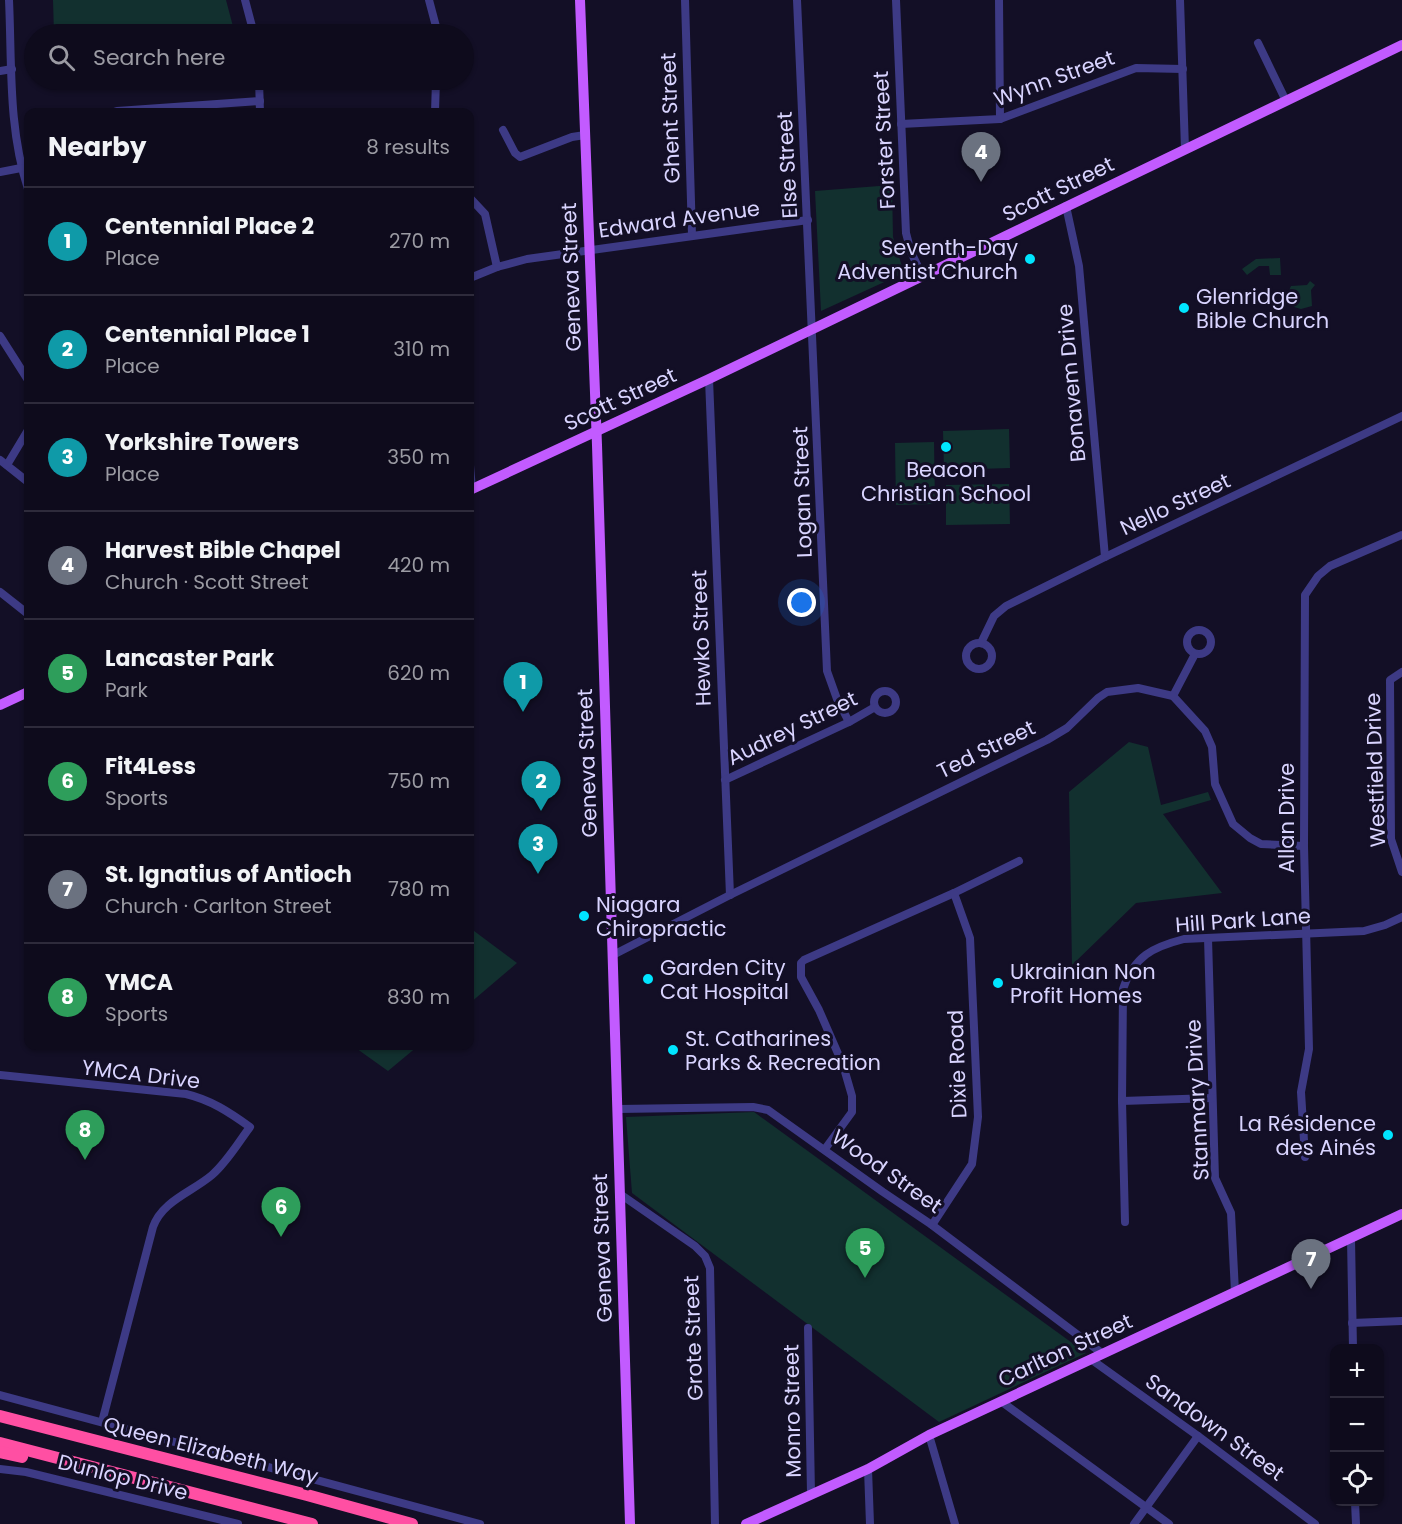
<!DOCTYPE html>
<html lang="en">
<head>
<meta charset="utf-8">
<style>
  body { margin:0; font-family:Poppins,sans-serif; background:#171425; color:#f1f3f6 }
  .controls { position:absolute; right:18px; bottom:18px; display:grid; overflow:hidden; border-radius:12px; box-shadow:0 2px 4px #0004 }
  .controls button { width:54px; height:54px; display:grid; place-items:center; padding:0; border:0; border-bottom:2px solid #2e2b3b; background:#0e0b1c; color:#f1f3f6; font:30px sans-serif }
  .you { position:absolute; left:802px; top:603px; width:21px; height:21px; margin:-15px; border:4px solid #fff; border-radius:50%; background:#1a73e8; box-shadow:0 0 0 9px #1a73e833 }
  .badge { display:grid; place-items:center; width:39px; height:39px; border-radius:50%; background:#00e5ff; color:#fff; font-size:20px; font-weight:700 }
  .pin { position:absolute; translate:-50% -50px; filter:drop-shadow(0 2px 3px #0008) }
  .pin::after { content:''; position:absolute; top:32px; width:21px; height:18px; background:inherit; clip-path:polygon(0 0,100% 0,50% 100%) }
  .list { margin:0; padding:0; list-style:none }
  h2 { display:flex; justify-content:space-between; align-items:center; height:78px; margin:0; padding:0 24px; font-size:26px }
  h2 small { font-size:20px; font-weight:400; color:#9b9ba3 }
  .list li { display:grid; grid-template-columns:39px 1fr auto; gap:18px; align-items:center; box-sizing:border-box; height:108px; padding:0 24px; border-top:2px solid #2e2b3b }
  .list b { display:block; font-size:22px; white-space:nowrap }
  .list p { margin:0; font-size:20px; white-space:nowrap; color:#9b9ba3 }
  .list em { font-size:20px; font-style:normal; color:#9b9ba3 }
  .icon { flex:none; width:33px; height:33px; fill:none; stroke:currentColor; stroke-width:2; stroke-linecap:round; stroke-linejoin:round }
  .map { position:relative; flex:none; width:1402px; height:1524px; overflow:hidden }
  .search { position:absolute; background:#0e0b1c; box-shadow:0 2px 4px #0004; left:24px; top:24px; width:450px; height:66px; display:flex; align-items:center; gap:15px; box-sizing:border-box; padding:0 21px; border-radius:33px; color:#9b9ba3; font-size:22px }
  .panel { position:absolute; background:#0e0b1c; box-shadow:0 2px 4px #0004; left:24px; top:108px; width:450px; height:942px; border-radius:12px }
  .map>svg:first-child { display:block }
  .green { fill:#12302f }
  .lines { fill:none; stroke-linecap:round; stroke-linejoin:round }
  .minor { stroke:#3d3a85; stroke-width:8 }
  .major { stroke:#c25bff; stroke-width:10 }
  .highway { stroke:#ff4fa3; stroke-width:12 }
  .poi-dot { fill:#00e5ff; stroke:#130f26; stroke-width:2 }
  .labels { text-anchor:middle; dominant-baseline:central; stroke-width:6; stroke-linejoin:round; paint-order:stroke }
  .street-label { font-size:21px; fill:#d9d4ff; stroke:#130f26 }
  .poi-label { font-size:21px; fill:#d9d4ff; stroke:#130f26; text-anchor:start }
</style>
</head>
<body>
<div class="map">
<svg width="1402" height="1524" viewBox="0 0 1402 1524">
  <rect width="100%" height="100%" fill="#130f26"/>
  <g class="green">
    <polygon points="53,0 226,0 235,34 54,34"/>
    <polygon points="892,185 893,237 904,273 821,311 815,191"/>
    <polygon points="1280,258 1281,275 1270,275 1269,266 1259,266 1247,275 1242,269 1256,259"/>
    <polygon points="1310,281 1315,285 1311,290 1312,306 1301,309 1294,307 1287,295 1291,286 1307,285"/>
    <polygon points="1009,429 1010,468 944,470 943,431"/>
    <polygon points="934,442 935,504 896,505 895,443"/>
    <polygon points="1009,484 1010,524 946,525 946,485"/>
    <polygon points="1129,742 1148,747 1161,805 1208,792 1211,800 1163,814 1222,893 1136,903 1072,965 1069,792"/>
    <polygon points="470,928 517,963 470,1003"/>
    <polygon points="353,1046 418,1046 388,1071"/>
    <polygon points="754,1112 1086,1353 939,1422 632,1193 626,1117"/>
  </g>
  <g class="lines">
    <g class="minor">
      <path d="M9,0C12,64 8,128 28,189"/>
      <polyline points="245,0 254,34"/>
      <polyline points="429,0 438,34"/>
      <polyline points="685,0 692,235"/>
      <polyline points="797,0 827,671 837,699 849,722"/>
      <polyline points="896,0 906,233 911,252 922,275"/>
      <polyline points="999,0 1000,119"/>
      <polyline points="1180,0 1185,149"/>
      <polyline points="324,34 333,29 339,31 342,34"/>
      <polyline points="1258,43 1286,101"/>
      <polyline points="0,71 12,69"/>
      <polyline points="259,80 260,112"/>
      <polyline points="114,112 117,111 260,101"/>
      <polyline points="435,112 436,80"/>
      <polyline points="901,124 1000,119 1136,68 1183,69"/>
      <polyline points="503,130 515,153 520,157 572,137 585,135"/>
      <polyline points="0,172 21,168"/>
      <polyline points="470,198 485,214 497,267"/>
      <polyline points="1066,206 1079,266 1105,557"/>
      <polyline points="470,278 497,267 527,259 808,220"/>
      <polyline points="0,336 28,380"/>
      <polyline points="709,379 730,895"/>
      <polyline points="0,460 28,482"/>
      <polyline points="7,465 28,430"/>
      <polyline points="470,465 472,489"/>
      <polyline points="0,592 28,614"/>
      <circle cx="1199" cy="642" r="12"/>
      <circle cx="979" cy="656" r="13"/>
      <polyline points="981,643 994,616 1006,606 1105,557 1402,416"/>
      <polyline points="1402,672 1390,680 1391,839 1402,872"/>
      <circle cx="885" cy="702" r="11"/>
      <polyline points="1173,696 1195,654"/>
      <polyline points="725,780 849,722 875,707"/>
      <polyline points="1208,938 1215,1178 1231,1213 1235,1292"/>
      <polyline points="613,955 730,895 1047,740 1067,728 1098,698 1107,692 1138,688 1173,696 1205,731 1212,747 1215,784 1233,824 1250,838 1261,844 1304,846"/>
      <path d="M0,1075L186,1094C211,1100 229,1112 250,1127C238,1143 227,1162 212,1175C192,1192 162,1201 153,1227L102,1422"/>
      <polyline points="1122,1101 1212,1098"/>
      <polyline points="618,1109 753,1107 768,1110 883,1192 932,1225 1103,1354"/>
      <polyline points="825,1149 852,1112 852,1096 843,1065 819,1010 801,977 801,963 804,960 954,893 1019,861"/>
      <polyline points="1305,1157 1301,1092 1309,1049 1304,846 1305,595 1318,576 1330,566 1402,535"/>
      <polyline points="620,1194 695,1246 705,1256 710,1268 715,1524"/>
      <path d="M1125,1222L1122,1101L1123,989C1134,956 1153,947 1184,939L1364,931L1385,925L1402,917"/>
      <polyline points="932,1225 972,1164 978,1117 970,938 954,893"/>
      <polyline points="1351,1239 1353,1348"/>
      <polyline points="1352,1323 1402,1321"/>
      <polyline points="808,1328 811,1494"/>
      <polyline points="1092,1360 1198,1436 1315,1524"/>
      <polyline points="0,1395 480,1524"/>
      <polyline points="1002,1402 1169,1524"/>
      <polyline points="929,1435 955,1524"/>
      <polyline points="0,1469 26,1472 238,1524"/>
      <polyline points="868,1469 870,1524"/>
      <polyline points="1355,1502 1356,1524"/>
      <polyline points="1134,1524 1198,1436"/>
    </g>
    <g class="major">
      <polyline points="580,0 597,445 630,1524"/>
      <polyline points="470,490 709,379 1402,45"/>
      <polyline points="0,705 28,692"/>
      <polyline points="746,1524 868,1469 929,1435 1402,1214"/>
    </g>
    <g class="highway">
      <polyline points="0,1416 307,1495 412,1524"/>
      <polyline points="0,1443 312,1524"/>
      <polyline points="0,1452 22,1457"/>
    </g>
  </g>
  <g class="poi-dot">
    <circle cx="1030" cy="259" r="6"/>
    <circle cx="1184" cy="308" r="6"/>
    <circle cx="946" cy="447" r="6"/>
    <circle cx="584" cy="916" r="6"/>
    <circle cx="648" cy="979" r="6"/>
    <circle cx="998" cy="983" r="6"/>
    <circle cx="673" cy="1050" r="6"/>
    <circle cx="1388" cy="1135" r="6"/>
  </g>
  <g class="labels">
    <g class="street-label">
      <text transform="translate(1054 78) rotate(-20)">Wynn Street</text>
      <text transform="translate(670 118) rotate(-92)">Ghent Street</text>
      <text transform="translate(884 140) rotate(-93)">Forster Street</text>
      <text transform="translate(787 165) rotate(-93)">Else Street</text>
      <text transform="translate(1058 189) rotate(-26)">Scott Street</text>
      <text transform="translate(679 219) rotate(-8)">Edward Avenue</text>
      <text transform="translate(571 277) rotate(-92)">Geneva Street</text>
      <text transform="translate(1071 383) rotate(-95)">Bonavem Drive</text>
      <text transform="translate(620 399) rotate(-25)">Scott Street</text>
      <text transform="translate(802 492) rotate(-92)">Logan Street</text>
      <text transform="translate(1175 504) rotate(-25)">Nello Street</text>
      <text transform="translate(701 638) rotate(-92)">Hewko Street</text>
      <text transform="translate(792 728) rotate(-26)">Audrey Street</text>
      <text transform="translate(986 749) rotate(-26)">Ted Street</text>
      <text transform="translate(587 763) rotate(-92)">Geneva Street</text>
      <text transform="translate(1375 770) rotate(-92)">Westfield Drive</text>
      <text transform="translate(1286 818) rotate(-90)">Allan Drive</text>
      <text transform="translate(1243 920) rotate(-4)">Hill Park Lane</text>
      <text transform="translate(957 1064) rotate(-92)">Dixie Road</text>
      <text transform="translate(141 1074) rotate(7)">YMCA Drive</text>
      <text transform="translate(1197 1100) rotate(-93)">Stanmary Drive</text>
      <text transform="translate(887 1171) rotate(35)">Wood Street</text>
      <text transform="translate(602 1248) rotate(-92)">Geneva Street</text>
      <text transform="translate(693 1338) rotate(-92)">Grote Street</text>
      <text transform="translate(1065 1350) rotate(-25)">Carlton Street</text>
      <text transform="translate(792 1411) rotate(-91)">Monro Street</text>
      <text transform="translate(1215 1427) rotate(36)">Sandown Street</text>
      <text transform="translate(211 1450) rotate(14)">Queen Elizabeth Way</text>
      <text transform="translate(123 1477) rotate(14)">Dunlop Drive</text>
    </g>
    <g class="poi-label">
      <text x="1018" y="247" text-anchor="end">Seventh-Day<tspan x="1018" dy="24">Adventist Church</tspan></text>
      <text x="1196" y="296">Glenridge<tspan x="1196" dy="24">Bible Church</tspan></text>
      <text x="946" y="469" text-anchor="middle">Beacon<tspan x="946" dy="24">Christian School</tspan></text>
      <text x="596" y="904">Niagara<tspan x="596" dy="24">Chiropractic</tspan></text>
      <text x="660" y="967">Garden City<tspan x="660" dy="24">Cat Hospital</tspan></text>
      <text x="1010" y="971">Ukrainian Non<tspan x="1010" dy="24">Profit Homes</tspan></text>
      <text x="685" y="1038">St. Catharines<tspan x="685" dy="24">Parks &amp; Recreation</tspan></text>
      <text x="1376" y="1123" text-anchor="end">La Résidence<tspan x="1376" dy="24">des Ainés</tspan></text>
    </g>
  </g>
</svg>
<div class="controls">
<button>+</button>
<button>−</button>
<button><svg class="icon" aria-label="locate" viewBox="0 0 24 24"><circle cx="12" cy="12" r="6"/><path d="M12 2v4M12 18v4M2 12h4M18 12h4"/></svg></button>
</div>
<div class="you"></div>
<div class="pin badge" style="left:523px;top:712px;background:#0f9aa8">1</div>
<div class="pin badge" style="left:541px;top:811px;background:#0f9aa8">2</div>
<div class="pin badge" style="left:538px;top:874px;background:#0f9aa8">3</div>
<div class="pin badge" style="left:981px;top:182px;background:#6b7280">4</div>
<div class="pin badge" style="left:865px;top:1278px;background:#2e9e5b">5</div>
<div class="pin badge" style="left:281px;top:1237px;background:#2e9e5b">6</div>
<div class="pin badge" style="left:1311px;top:1289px;background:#6b7280">7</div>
<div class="pin badge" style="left:85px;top:1160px;background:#2e9e5b">8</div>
<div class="search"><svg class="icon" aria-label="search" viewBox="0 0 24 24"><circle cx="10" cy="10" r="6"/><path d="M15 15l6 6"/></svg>Search here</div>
<section class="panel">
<h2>Nearby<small>8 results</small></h2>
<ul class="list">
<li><span class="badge" style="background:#0f9aa8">1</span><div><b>Centennial Place 2</b><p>Place</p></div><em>270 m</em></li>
<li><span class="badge" style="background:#0f9aa8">2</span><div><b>Centennial Place 1</b><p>Place</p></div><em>310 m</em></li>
<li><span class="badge" style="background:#0f9aa8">3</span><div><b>Yorkshire Towers</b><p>Place</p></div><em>350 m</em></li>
<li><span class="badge" style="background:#6b7280">4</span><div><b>Harvest Bible Chapel</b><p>Church · Scott Street</p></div><em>420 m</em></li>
<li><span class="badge" style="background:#2e9e5b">5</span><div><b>Lancaster Park</b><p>Park</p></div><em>620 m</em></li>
<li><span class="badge" style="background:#2e9e5b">6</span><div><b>Fit4Less</b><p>Sports</p></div><em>750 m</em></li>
<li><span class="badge" style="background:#6b7280">7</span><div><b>St. Ignatius of Antioch</b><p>Church · Carlton Street</p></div><em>780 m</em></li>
<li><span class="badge" style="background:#2e9e5b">8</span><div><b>YMCA</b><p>Sports</p></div><em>830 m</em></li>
</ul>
</section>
</div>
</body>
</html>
